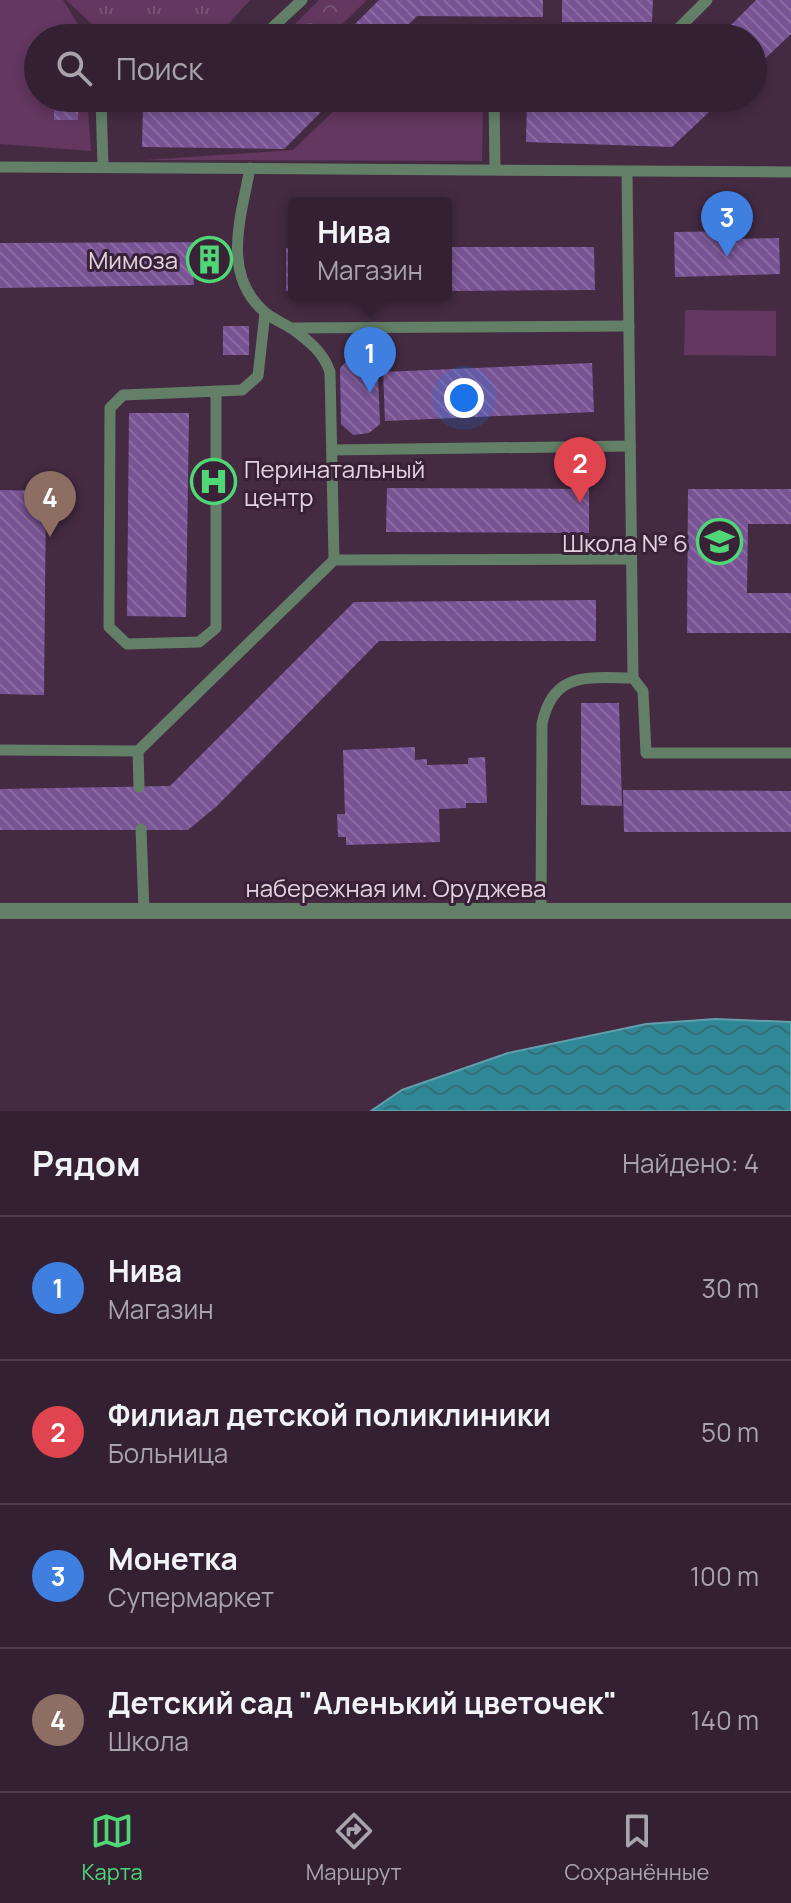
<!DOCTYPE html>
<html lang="ru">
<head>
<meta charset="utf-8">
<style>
  body { margin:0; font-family:Manrope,sans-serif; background:#3e2d3e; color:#f1f3f6 }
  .you { position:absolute; left:464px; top:398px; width:28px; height:28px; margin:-20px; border:6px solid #fff; border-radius:50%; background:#1a73e8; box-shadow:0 0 0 12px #1a73e833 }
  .badge { display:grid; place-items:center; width:52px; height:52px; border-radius:50%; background:#4fd675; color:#fff; font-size:26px; font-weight:700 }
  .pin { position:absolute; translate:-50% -66px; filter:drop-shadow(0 2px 4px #0008) }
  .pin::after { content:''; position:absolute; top:42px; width:28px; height:24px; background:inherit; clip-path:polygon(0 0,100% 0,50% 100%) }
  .popup { position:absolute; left:288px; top:197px; width:164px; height:104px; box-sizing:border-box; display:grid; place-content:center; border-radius:8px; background:#332032; filter:drop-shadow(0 2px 6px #0005); font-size:26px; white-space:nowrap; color:#a9a3ac }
  .popup b { font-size:30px; color:#f1f3f6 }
  .popup::after { content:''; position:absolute; left:50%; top:100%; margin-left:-16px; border:16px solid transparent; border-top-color:#332032 }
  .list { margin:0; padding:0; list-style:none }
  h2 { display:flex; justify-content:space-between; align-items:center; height:104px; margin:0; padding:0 32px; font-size:34px }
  h2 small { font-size:26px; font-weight:400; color:#a9a3ac }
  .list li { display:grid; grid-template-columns:52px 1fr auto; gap:24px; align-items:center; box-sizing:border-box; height:144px; padding:0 32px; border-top:2px solid #4e3e4d }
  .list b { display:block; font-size:30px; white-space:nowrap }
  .list p { margin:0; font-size:26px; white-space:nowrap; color:#a9a3ac }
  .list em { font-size:26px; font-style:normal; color:#a9a3ac }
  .icon { flex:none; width:44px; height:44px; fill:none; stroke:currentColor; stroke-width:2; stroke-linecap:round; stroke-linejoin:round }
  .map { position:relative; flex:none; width:791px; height:1111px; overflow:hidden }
  .search { position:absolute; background:#332032; box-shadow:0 4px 12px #0003; left:24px; right:24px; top:24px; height:88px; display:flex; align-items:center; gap:20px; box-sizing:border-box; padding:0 28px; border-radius:44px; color:#a9a3ac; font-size:30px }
  .sheet { height:680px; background:#332032 }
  nav { display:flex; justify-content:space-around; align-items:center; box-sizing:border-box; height:112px; border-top:2px solid #4e3e4d; background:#332032; font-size:22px; color:#a9a3ac }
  nav a { display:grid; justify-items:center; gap:4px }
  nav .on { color:#4fd675 }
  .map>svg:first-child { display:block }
  .grass { fill:#633760 }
  .forest { fill:url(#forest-crowns) }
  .park { fill:url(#park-tufts) }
  .water { fill:url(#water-waves); stroke:#649eac; stroke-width:2 }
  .building { fill:url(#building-back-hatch) }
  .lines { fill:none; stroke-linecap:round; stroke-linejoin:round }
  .service { stroke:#637f67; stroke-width:11 }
  .tertiary { stroke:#637f67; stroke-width:16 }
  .labels { text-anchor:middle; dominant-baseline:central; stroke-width:6; stroke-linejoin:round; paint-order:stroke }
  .poi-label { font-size:24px; fill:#e2d2e0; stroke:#392138; text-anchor:end }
  .street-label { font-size:24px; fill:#e2d2e0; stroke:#392138 }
</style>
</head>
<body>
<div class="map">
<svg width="791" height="1111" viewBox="0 0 791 1111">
  <defs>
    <pattern id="forest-crowns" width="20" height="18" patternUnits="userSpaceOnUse" patternTransform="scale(2)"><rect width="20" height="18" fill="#633760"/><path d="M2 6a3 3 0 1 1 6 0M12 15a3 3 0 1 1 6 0" fill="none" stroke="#795376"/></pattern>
    <pattern id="park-tufts" width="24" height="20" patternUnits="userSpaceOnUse" patternTransform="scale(2)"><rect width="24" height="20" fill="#633760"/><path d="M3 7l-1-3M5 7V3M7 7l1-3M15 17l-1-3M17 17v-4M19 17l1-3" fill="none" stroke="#795376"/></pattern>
    <pattern id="water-waves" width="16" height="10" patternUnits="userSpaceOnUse" patternTransform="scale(2)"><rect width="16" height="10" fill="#2e8896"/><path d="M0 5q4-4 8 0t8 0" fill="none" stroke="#366e79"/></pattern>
    <pattern id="building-back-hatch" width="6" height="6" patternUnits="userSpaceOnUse" patternTransform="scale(2)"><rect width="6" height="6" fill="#795495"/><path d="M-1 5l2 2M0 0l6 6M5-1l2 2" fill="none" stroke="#8c6ca4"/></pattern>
  </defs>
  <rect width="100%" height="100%" fill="#442b42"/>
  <g class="grass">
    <polygon points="0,0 63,0 81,29 82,38 38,38 38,98 87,98 91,151 0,144"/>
    <polygon points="421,25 639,28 639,38 408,38"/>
    <polygon points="347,98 483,98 482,161 145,160 293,150"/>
    <polygon points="685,310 776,311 776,356 684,355"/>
  </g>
  <polygon class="forest" points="319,0 367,0 328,38 281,38"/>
  <polygon class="park" points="66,0 250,0 216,38 106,37"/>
  <polygon class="water" points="715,1019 791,1022 791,1111 371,1111 402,1090 508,1053 646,1024"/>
  <g class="building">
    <polygon points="379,0 543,0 543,17 417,16 395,38 341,38"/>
    <polygon points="562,0 653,0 652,22 562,22"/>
    <polygon points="756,0 791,0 791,34 753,70 753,38 718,38"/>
    <polygon points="54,98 79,98 78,120 54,120"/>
    <polygon points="280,98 335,98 284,149 142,147 143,106 270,108"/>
    <polygon points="659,98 724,98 672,147 526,142 527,101 654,103"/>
    <polygon points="738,231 738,239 779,238 780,274 675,277 674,232"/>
    <polygon points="224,242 224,275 193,275 194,285 0,288 0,243"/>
    <polygon points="446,247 594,247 595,290 446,291"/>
    <rect x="286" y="248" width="8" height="43"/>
    <rect x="223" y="326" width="26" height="29"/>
    <polygon points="356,351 377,351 380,424 369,433 353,435 341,424 340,368"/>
    <polygon points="592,363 594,412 385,421 383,372"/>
    <polygon points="129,413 189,413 186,617 127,616"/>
    <polygon points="387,488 589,489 589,533 386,532"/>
    <polygon points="688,489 791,489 791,524 748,524 747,593 791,593 791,633 687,633"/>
    <polygon points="0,490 46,491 44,695 0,694"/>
    <polygon points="596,600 596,641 379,641 217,806 188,830 0,830 0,789 170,786 354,602"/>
    <polygon points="581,703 619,703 622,806 581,805"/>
    <polygon points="415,747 415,760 427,759 427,765 468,764 468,758 485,757 487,803 466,803 466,808 439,809 440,842 346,845 346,837 338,837 337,814 345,814 343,750"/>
    <polygon points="623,790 791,791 791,832 624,832"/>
  </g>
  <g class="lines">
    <g class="service">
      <polyline points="261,38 302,0"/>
      <polyline points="669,38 707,0"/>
      <polyline points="101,98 103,167"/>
      <polyline points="494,98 495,169"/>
      <polyline points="0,167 791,172"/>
      <path d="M250,168C241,218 220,276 267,314C275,320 285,324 294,330C310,342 323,352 330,372L334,560"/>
      <polyline points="627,172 633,678"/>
      <polyline points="291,328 629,326"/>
      <polyline points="216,391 216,628 199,642 127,644 109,627 110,408 123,395 242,390 258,376 265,313"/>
      <polyline points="332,450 630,446"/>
      <polyline points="0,750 138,751"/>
      <polyline points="139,787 138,751 334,560 631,559"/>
      <polyline points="141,829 144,911"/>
      <path d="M541,911L542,724C553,670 589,678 633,678L643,691L646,753H791"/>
    </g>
    <polyline class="tertiary" points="0,911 791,911"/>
  </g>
  <defs>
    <symbol id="building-ring" viewBox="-11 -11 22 22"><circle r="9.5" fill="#392138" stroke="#4fd675" stroke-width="1.5"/><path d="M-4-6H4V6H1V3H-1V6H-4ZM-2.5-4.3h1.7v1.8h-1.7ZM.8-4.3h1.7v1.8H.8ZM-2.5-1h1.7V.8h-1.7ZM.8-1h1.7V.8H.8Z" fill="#4fd675"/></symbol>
    <symbol id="hospital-ring" viewBox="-11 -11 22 22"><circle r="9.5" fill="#392138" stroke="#4fd675" stroke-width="1.5"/><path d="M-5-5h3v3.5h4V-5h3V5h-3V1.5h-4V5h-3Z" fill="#4fd675"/></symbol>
    <symbol id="school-ring" viewBox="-11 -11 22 22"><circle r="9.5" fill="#392138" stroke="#4fd675" stroke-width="1.5"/><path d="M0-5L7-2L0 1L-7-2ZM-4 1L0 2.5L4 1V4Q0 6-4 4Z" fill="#4fd675"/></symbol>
  </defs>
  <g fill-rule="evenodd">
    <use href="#building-ring" x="184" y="234" width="51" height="51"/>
    <use href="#hospital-ring" x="188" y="456" width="51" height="51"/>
    <use href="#school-ring" x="694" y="516" width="51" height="51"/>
  </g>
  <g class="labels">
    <g class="poi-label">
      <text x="178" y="259">Мимоза</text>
      <text x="244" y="468" text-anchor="start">Перинатальный<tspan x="244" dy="28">центр</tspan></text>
      <text x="688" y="542">Школа № 6</text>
    </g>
    <g class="street-label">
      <text x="396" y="887">набережная им. Оруджева</text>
    </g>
  </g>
</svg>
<div class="you"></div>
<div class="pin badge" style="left:370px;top:393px;background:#3f7fe0">1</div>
<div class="popup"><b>Нива</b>Магазин</div>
<div class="pin badge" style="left:580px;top:503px;background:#e0444e">2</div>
<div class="pin badge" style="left:727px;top:257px;background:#3f7fe0">3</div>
<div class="pin badge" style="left:50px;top:537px;background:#8d6e63">4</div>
<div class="search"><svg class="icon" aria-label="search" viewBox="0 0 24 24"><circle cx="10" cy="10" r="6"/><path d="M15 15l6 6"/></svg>Поиск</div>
</div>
<section class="sheet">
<h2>Рядом<small>Найдено: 4</small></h2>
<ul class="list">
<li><span class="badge" style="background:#3f7fe0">1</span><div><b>Нива</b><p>Магазин</p></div><em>30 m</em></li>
<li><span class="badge" style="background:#e0444e">2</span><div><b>Филиал детской поликлиники</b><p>Больница</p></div><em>50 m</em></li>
<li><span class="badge" style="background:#3f7fe0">3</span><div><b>Монетка</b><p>Супермаркет</p></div><em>100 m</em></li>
<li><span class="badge" style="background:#8d6e63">4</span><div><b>Детский сад &quot;Аленький цветочек&quot;</b><p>Школа</p></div><em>140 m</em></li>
</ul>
</section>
<nav>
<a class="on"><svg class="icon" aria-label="map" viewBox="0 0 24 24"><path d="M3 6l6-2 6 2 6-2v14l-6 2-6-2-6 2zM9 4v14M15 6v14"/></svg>Карта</a>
<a><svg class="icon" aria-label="directions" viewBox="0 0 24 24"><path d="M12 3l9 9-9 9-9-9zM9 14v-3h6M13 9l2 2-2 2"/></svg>Маршрут</a>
<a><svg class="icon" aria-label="saved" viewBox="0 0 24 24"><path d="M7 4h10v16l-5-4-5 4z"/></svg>Сохранённые</a>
</nav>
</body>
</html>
